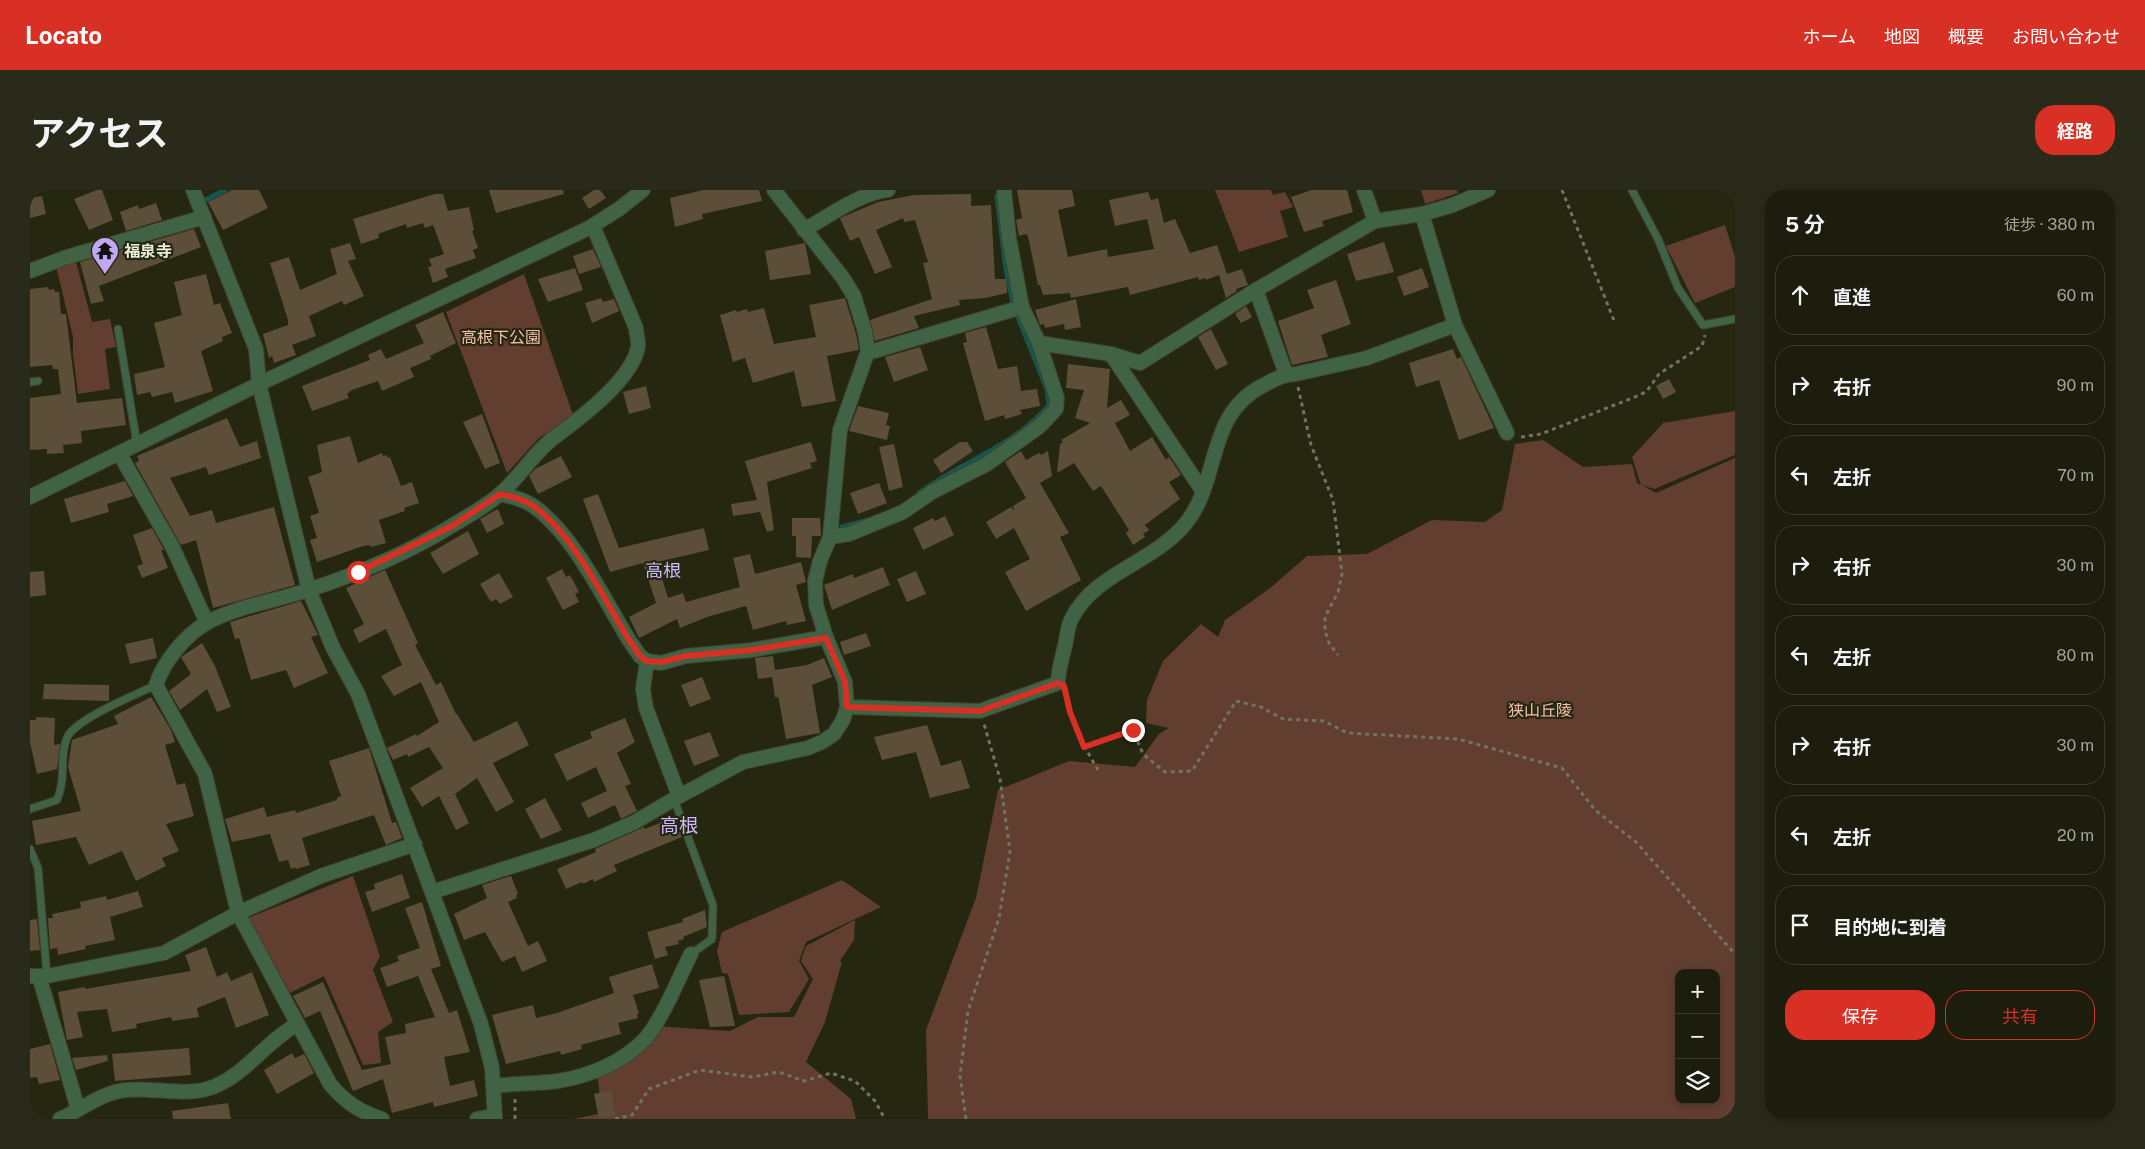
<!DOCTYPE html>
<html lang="ja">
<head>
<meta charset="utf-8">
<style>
  body { margin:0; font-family:"Public Sans","Noto Sans JP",sans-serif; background:#292a1a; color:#f1f3f6 }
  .controls { position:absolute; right:15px; bottom:15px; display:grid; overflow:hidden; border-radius:10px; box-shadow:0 2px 8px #0003 }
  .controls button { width:45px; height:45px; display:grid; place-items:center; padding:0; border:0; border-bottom:1px solid #3a3b2d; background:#1c1d0c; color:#f1f3f6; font:25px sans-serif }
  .stop { position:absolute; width:15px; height:15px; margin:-11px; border:4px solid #d93025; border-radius:50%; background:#fff }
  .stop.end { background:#d93025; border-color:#fff; box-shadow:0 1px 5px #0008 }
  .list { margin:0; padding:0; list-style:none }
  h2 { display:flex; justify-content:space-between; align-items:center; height:65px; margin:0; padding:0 20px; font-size:21px }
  h2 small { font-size:16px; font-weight:400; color:#a0a29d }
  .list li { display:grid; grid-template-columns:32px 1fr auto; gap:15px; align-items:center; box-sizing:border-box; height:80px; margin:0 10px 10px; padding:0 10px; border:1px solid #3a3b2d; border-radius:20px }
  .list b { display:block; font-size:19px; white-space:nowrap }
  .list em { font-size:16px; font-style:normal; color:#a0a29d }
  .actions { display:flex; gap:10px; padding:15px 20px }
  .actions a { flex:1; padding:11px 0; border:1px solid #d93025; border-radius:20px; text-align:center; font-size:18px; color:#d93025 }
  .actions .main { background:#d93025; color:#fff }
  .icon { flex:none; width:28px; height:28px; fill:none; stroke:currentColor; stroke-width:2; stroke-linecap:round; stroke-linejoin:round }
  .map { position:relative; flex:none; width:1705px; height:929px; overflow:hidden; border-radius:20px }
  header { display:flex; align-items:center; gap:30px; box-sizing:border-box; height:70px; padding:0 25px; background:#d93025; color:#fff }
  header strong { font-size:24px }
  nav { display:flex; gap:28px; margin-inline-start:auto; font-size:18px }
  .intro { display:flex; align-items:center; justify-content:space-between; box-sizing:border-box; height:120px; padding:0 30px }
  h1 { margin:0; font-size:35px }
  .button { padding:12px 22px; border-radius:20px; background:#d93025; color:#fff; font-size:18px; font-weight:700 }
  main { display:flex; gap:30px; padding:0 30px }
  aside { flex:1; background:#1c1d0c; border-radius:20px; box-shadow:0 2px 8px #0003 }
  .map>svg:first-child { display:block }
  .green { fill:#613e30; fill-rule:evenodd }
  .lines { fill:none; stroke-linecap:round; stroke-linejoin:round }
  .stream { stroke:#13584f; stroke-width:5 }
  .building { fill:#5c4e39 }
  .service-casing { stroke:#41432d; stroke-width:9 }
  .minor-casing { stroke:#41432d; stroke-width:16 }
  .tertiary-casing { stroke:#41432d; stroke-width:16 }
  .path { stroke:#727461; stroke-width:3; stroke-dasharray:4 4; stroke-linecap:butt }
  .service { stroke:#3f6344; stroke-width:7 }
  .minor { stroke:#3f6344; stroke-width:14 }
  .tertiary { stroke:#3f6344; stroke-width:14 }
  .route { stroke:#d93025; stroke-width:6 }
  .labels { text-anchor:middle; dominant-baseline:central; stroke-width:4.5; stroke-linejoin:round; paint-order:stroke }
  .poi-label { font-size:16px; font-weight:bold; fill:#eaecde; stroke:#252710; text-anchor:start }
  .park-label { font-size:16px; fill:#f5c0ab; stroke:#252710 }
  .neighbourhood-label { font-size:18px; fill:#cdb8fe; stroke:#252710 }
  .quarter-label { font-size:19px; fill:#cdb8fe; stroke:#252710 }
</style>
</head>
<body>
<header>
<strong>Locato</strong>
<nav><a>ホーム</a><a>地図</a><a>概要</a><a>お問い合わせ</a></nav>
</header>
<div class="intro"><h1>アクセス</h1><a class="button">経路</a></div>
<main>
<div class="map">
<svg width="1705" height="929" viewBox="0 0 1705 929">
  <rect width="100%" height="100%" fill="#252710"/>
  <g class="green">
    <polygon points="1185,0 1241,0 1243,5 1255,2 1263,17 1250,21 1258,47 1209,62"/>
    <polygon points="1391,0 1427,0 1428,3 1395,14"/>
    <polygon points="1695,35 1705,67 1705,97 1665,113 1636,56"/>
    <polygon points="45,68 62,132 80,129 86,157 75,159 80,199 48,204 43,164 43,147 26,76"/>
    <polygon points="494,84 543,225 509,248 477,283 416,122"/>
    <path d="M1705,221V265L1624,299L1612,295L1626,303L1705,268V929H898L896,840L946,708L968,600L1039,571L1105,577L1129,544L1139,538L1116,533L1117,510L1133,471L1171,434L1188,447L1195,430L1239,399L1277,366L1337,364L1402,330L1455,332L1472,320L1485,254L1513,250L1553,277L1602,274L1607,293L1611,295L1602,267L1633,233ZM1649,783H1686V910H1649Z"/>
    <polygon points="323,686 350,766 343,780 363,832 348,842 351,873 333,875 294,786 260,803 218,728"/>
    <polygon points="812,690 851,717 776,752 769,771 779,789 759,822 709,825 698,784 692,783 687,761 692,742"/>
    <polygon points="825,730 824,750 810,771 812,772 795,832 776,872 821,909 826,929 544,929 572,923 567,883 623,836 700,841 728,827 764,827 783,789 771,771 776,756"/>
  </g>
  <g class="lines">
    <g class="stream">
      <polyline points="967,6 976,79 983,113"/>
      <polyline points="170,13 195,0"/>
      <path d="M889,303C931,272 985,256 1019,215L1017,199L988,127"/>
      <polyline points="812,337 838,330"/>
    </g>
  </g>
  <g class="building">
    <polygon points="67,0 72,0 83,30 59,40 44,9"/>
    <polygon points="202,0 229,0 238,18 193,40 178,12"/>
    <polygon points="459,0 533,0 534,4 466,23"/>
    <polygon points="564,0 570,0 576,8 559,19 552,8"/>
    <polygon points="673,0 729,0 732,11 672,24 673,29 645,37 640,8"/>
    <polygon points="987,0 1042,0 1045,16 1028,20 1038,67 1077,59 1078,67 1124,59 1117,29 1085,36 1079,10 1118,2 1121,10 1128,8 1134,33 1145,29 1160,63 1187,55 1197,84 1212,79 1218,95 1206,99 1207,101 1196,108 1189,85 1176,90 1175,88 1169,90 1168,87 1100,105 1098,97 1041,108 1040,103 1013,105 1010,95 1008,95 998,46 996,44 989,46 986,30 992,28"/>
    <polygon points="1282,0 1317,0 1323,22 1292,31 1294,36 1274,42 1261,7"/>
    <polygon points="405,4 413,4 418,21 439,17 444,40 442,41 448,58 443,60 446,68 415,79 418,87 403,93 398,77 402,76 399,69 414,64 403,35 395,38 393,33 377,38 376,34 348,44 349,48 331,54 323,29"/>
    <polygon points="941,4 941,16 961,15 965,89 976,89 977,103 955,108 929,110 930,115 884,126 889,138 845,151 840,130 902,109 893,73 898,72 885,30 874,32 873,28 846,40 862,77 845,84 829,47 820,51 810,28 848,12 884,5"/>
    <polygon points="12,6 16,24 0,28 0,8"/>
    <polygon points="126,13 132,30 96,41 90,22 108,15 109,19"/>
    <polygon points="164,39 171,57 69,96 74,111 61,114 50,72"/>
    <polygon points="1354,52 1364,82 1326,91 1317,64"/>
    <polygon points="320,53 326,69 318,71 334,106 314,115 312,111 279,126 286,146 262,155 266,165 244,173 242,166 239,168 233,144 258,135 258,130 240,73 259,67 270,100 307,84 300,59"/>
    <polygon points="775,53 781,84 740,90 735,61"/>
    <polygon points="563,59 571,77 549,84 543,66"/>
    <polygon points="545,78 553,100 518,112 508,89"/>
    <polygon points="1392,78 1399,97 1374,106 1367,87"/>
    <polygon points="176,84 184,115 190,113 202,143 192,147 193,151 171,161 183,201 145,213 142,202 122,207 120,202 107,205 104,184 135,177 124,133 152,125 144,92"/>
    <polygon points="1306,90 1321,134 1291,145 1298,167 1262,175 1248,131 1284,118 1277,100"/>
    <polygon points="18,97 19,100 24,99 25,102 29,102 31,124 36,124 47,213 92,208 96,235 51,241 52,253 33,255 34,263 17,264 17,259 0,260 0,208 31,204 28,179 23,179 22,175 0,177 0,99"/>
    <polygon points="571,108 573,112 584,109 589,121 562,133 555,113"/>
    <polygon points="815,108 826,144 829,160 797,166 806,211 772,217 764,181 723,193 715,168 703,172 690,125 706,120 707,122 717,119 718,122 734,118 744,154 786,147 779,115"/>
    <polygon points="1046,109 1051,137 1035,140 1034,134 1015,138 1014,134 1010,135 1005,120"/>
    <polygon points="1216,116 1222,127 1211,133 1205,124"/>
    <polygon points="413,122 426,153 400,166 401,169 380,178 384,187 352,201 348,191 322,200 317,204 319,208 282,221 272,196 340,170 338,165 351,159 356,169 394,153 385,135"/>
    <polygon points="956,137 968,179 987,176 991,201 1007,199 1010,216 990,220 992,224 975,229 974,225 955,231 933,153 937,152 935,143"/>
    <polygon points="1181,139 1198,174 1186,180 1168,147"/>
    <polygon points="890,157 898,180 864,192 855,167"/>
    <polygon points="1423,159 1427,169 1431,167 1464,238 1429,250 1409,190 1386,197 1379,173"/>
    <polygon points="1038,174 1080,179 1077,218 1091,210 1100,225 1085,233 1100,261 1122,247 1136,270 1139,267 1151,285 1139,292 1150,309 1115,335 1119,340 1113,344 1115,347 1103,355 1096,343 1099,340 1071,296 1063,301 1044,273 1027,283 1030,254 1033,252 1031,250 1060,233 1045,228 1054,200 1036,198"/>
    <polygon points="1639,189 1646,202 1633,209 1626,196"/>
    <polygon points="616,196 621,218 599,224 593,202"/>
    <polygon points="828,216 859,223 856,235 860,236 857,250 819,241"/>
    <polygon points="452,224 470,273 455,279 433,232"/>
    <polygon points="197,228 210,257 227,251 231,268 179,285 176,277 140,288 160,326 182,320 186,333 244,317 265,395 183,418 166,350 151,355 105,273 109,271 107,266"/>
    <polygon points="320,246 328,273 352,263 353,266 356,265 358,268 360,267 371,296 382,292 389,313 374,318 375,321 349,330 356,353 341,357 340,355 333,356 287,372 280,350 287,348 280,326 289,323 278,287 292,282 287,255"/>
    <polygon points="781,252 787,271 780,273 782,278 737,292 744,340 737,342 730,322 703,326 701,314 727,310 715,271"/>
    <polygon points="930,252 937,252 943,261 911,283 903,270"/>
    <polygon points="864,254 873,297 859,301 849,257"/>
    <polygon points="991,261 996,270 1009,263 1011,265 1018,261 1022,286 1010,293 1039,343 1030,347 1051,390 996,421 975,382 1000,369 984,338 966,349 956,332 981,317 984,321 983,316 996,308 975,272"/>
    <polygon points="531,266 542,287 508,304 499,286 505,279"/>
    <polygon points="95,291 103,306 77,314 79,322 41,333 34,309"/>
    <polygon points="849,293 857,313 828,324 820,303"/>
    <polygon points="568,304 589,358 674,338 679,360 627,372 638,408 653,403 656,412 710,397 703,368 720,364 725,384 771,372 776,392 766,395 776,431 757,435 756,431 723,440 716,416 677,427 650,438 647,429 609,448 599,427 626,413 613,373 580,382 553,309"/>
    <polygon points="468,319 474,334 457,343 450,329"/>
    <polygon points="915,326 924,345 893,360 883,338 903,328 905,331"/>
    <polygon points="762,328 790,328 791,346 782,346 781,368 766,367 766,346 762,346"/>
    <polygon points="122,338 134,360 131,360 138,378 112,388 107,376 113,374 103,345"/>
    <polygon points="438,341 449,364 413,384 400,363"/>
    <polygon points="853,377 860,395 802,420 794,395 823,384 824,388"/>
    <polygon points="532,379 536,387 540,385 549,402 545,404 549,412 533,420 516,388"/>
    <polygon points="355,380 388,453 385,455 406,495 411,492 426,524 427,524 444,552 487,531 499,555 463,573 484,612 466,622 447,588 425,604 439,633 426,640 409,606 392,617 380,598 413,578 399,557 378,567 377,564 363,570 357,558 386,544 387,546 409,532 391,492 364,506 351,486 372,475 356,439 329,453 323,440 334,434 316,398"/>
    <polygon points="14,381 16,405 0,407 0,382"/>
    <polygon points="886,381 896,404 877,412 867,389"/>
    <polygon points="469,383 483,407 470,414 466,409 461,412 450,394"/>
    <polygon points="271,411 288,445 281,447 298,483 264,498 256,480 221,490 209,448 205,449 200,432"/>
    <polygon points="836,443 841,456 814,465 810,452"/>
    <polygon points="123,448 127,468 100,474 95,454"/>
    <polygon points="172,453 185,476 201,517 187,522 177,499 150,520 139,501 161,484 151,467"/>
    <polygon points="743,466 745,480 777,475 794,468 802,487 782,495 790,543 756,549 749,510 748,507 745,507 742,487 728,489 725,468"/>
    <polygon points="672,487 681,509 660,517 651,495"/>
    <polygon points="14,494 79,495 79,511 13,509"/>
    <polygon points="121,507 141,540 145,552 135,555 147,595 155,593 164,626 136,634 149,661 132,668 136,676 106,691 92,661 59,675 46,647 6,655 2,631 51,621 38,577 42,550 88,534 84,526"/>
    <polygon points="6,527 25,528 24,555 30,554 27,579 7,584 0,552 0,530 6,530"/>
    <polygon points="595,528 605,552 587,563 601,594 595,596 607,621 591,629 585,615 558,628 551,613 577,601 566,577 537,591 524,564 562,548 560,542"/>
    <polygon points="897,535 911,576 931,570 940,598 900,608 886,562 852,570 844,547"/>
    <polygon points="680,542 689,566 664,576 654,551"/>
    <polygon points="339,558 362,633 366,632 372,648 356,655 344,625 272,648 280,675 266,679 265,677 261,679 258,670 249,672 240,644 202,652 195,629 234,617 237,627 265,620 266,623 307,610 307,608 311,606 299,571"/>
    <polygon points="515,608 532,640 511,649 495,619"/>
    <polygon points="642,628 646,629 652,647 584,675 587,681 564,692 563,689 553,694 552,692 536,699 527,679 566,662 565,659 614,637 615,639"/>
    <polygon points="372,684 380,708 342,722 335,702 345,699 344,694"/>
    <polygon points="481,686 488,704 486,705 487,708 478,712 498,756 508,751 517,771 492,782 485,766 472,772 455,742 434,750 424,724 457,708 452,695"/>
    <polygon points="108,701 113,717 80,727 85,750 55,756 56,759 28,765 27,758 20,759 18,728 23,728 22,724 51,718 50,712 76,706 77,710"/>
    <polygon points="392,712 411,776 401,779 419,823 427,820 440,862 414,867 420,896 444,890 448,906 404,917 403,912 362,923 353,889 323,901 290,821 275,828 263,806 293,792 332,880 361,874 355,847 376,843 375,834 405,827 388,786 357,797 350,778 369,771 367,766 390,758 375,718"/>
    <polygon points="675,720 677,737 653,747 654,749 648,751 649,754 635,757 638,765 625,769 617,742 653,732 652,729"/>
    <polygon points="7,729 10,760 0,761 0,730"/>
    <polygon points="176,757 187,787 197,782 201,791 222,782 239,825 206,838 195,807 167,818 169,827 142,831 141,827 106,834 107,838 82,842 77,819 47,822 53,847 37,850 28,802 55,797 55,799 161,781 155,765"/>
    <polygon points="622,774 629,798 603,805 609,823 607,824 608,828 588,833 591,844 551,855 552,859 531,865 530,861 476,874 462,825 503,815 506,828 527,823 584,803 579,787"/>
    <polygon points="694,786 705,836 680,837 669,790"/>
    <polygon points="20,854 30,890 9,894 7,887 0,888 0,859"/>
    <polygon points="159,858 161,885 85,891 82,864"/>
    <polygon points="262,863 265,868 274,864 284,883 247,904 234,880"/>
    <polygon points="77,865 78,871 46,880 42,868"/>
    <polygon points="581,900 586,925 569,929 564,904"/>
    <polygon points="198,913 201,929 143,929 142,921"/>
  </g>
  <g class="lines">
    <defs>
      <g id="service">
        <polyline points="1602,0 1628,49 1648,98 1673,135 1705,129"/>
        <polyline points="88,139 107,254"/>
        <polyline points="0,192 8,191"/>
        <polyline points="644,609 683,715 682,749 661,764"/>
        <path d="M0,619L27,610C35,591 31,577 34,558C35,554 37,547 39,544C55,525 103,506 126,495"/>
        <polyline points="0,659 8,678 17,786"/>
      </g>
      <g id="minor">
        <polyline points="1334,0 1345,31"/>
        <polyline points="1392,24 1425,135 1477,243"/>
        <path d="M774,40C797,27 832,2 858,0"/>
        <polyline points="0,81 34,68 174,27"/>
        <polyline points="1226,100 1256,184"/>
        <polyline points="1009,153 1081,164 1110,173 1226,100 1345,31 1392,24 1423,15 1458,0"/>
        <polyline points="838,161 844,161 992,117"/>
        <polyline points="1081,164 1172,300"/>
        <polyline points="89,263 142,356 177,433"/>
        <path d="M470,304C483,307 496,310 506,318C544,346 574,409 599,450L610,466L617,471L631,473L656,466L722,460L796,447"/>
        <polyline points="800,347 819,344 873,322 902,302 957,274 1010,236 1026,219 1027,208 1009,153 992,117 979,48 974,0"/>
        <polyline points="617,471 613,499 616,518 649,606"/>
        <path d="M817,517L950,521L1028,493C1028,481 1032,468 1035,456C1037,448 1037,438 1041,430C1064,382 1123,374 1156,333C1191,290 1175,224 1234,195C1245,189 1254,184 1266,184L1337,168L1425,135"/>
        <polyline points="402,702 564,650 605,632 644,609 713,572 778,558 792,552 804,544 813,530 817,517 815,492 796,447 786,415 785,391 790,371 800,347 810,240 838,161 835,142 824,106 813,88 744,0"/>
        <polyline points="0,786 17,786 134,763 208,723 291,686 385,654"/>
        <polyline points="9,786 48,919"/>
        <path d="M464,896C485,893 507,894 528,891C560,886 594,872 616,848C635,824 647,791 661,764"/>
        <path d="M30,929C48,922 65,907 85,902C116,894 149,908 180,898C214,887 235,852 266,835"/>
        <path d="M352,929C330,922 315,912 300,894L208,723L175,584L126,495C134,471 155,445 178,432C208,416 246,411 278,400C328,384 378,363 423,335C438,326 456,316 470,304C489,288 502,265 522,249C548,230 602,190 608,157C609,151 606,144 606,138L563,36"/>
        <polyline points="447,929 465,926"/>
      </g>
      <g id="tertiary">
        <polyline points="163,0 226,159 229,194 279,400 303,458 328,504 451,834 462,878 465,929"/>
        <polyline points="0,307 229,194 559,38 589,19 613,0"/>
      </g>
    </defs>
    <use href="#service" class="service-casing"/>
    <use href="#minor" class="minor-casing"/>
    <use href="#tertiary" class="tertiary-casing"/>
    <g class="path">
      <polyline points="1532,0 1585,133"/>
      <polyline points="1268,197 1281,255 1303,310 1312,384 1308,402 1295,427 1295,441 1299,453 1308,465"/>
      <polyline points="1491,247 1511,244 1610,205 1617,201 1629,184 1672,156 1675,145"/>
      <path d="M1036,503C1042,532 1053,555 1068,580"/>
      <polyline points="1054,557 1103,540 1113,564 1135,582 1162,581 1206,511 1231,517 1253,529 1294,531 1317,543 1428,549 1532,578 1565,620 1606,652 1705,764"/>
      <polyline points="485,909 485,929"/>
      <polyline points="585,929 602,925 619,899 670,880 722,887 749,882 774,891 801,883 825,891 845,911 855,929"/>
      <polyline points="936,929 930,886 938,821 969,728 980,661 970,589 954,534"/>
    </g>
    <use href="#service" class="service"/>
    <use href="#minor" class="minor"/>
    <use href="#tertiary" class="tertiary"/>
  </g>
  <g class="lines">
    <path class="route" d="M328,382L422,336L470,304C483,307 496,310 506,318C544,346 574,409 599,450L610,466L617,471L631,472L656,466L722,460L796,448L815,492L817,517L950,521L1028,493L1034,496L1040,522L1054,557L1103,540"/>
  </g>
  <defs>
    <symbol id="temple-pin" viewBox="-11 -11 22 30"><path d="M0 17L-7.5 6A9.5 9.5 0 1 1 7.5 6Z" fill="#c0a8f4" stroke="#252710"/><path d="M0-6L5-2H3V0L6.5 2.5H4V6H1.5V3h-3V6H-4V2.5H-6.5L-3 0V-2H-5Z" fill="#111"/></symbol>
  </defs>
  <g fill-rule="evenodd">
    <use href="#temple-pin" x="59" y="45" width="32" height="43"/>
  </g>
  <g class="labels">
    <g class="poi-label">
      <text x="94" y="61">福泉寺</text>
    </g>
    <g class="park-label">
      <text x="471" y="147">高根下公園</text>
      <text x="1510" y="520">狭山丘陵</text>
    </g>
    <g class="neighbourhood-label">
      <text x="633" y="380">高根</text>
    </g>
    <g class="quarter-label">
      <text x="649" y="635">高根</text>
    </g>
  </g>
</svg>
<div class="controls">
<button>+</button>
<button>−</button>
<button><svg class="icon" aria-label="layers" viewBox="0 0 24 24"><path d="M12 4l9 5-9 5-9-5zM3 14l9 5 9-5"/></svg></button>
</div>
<div class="stop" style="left:328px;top:382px"></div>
<div class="stop end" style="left:1103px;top:540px"></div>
</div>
<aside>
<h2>5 分<small>徒歩 · 380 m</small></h2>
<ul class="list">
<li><svg class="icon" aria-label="ahead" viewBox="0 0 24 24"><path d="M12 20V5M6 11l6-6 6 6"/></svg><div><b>直進</b></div><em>60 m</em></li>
<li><svg class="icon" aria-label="right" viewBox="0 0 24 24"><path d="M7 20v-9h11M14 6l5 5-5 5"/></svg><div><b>右折</b></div><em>90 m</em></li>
<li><svg class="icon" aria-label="left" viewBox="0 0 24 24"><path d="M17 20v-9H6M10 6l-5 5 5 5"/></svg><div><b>左折</b></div><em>70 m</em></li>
<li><svg class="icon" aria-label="right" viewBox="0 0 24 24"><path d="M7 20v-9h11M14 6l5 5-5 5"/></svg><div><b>右折</b></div><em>30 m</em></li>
<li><svg class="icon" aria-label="left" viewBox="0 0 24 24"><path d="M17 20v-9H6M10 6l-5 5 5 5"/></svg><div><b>左折</b></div><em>80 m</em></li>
<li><svg class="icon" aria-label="right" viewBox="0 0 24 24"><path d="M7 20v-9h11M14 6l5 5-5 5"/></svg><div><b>右折</b></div><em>30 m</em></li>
<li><svg class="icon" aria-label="left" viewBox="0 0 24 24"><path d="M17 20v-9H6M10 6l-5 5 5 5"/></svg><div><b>左折</b></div><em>20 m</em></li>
<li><svg class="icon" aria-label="arrive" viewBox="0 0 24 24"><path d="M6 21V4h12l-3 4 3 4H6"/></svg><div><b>目的地に到着</b></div></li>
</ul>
<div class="actions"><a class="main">保存</a><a>共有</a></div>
</aside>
</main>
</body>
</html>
